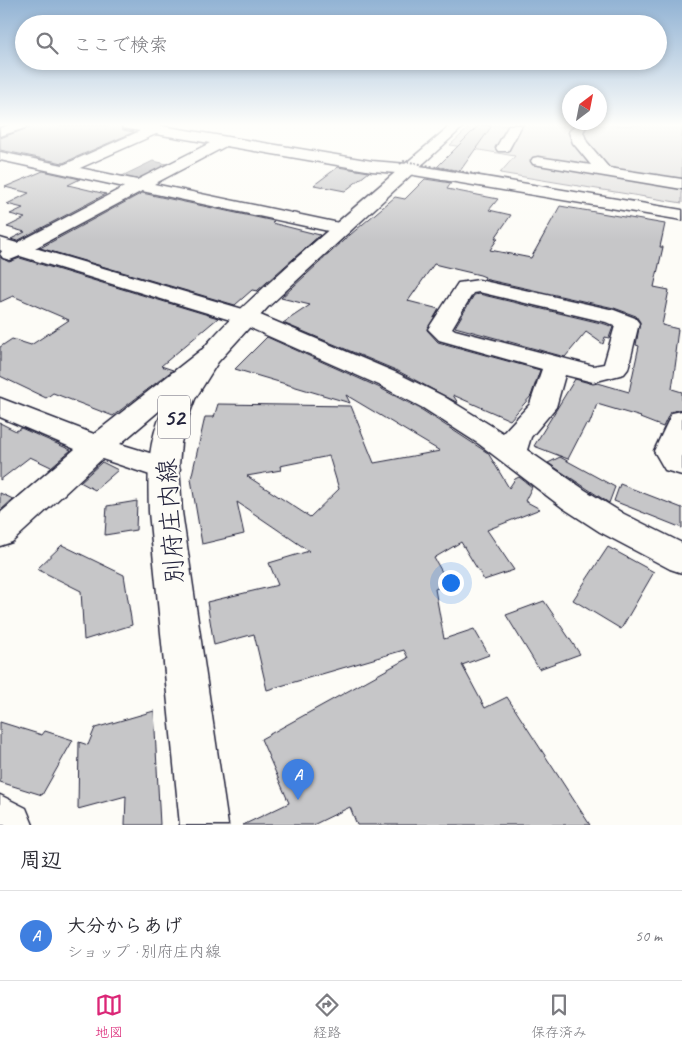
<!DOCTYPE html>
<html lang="ja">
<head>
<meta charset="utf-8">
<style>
  body { margin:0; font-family:Caveat,"Klee One",sans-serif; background:#f2f2f3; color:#2b2b33 }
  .compass { position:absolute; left:562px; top:85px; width:45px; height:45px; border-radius:50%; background:#fff; box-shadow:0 2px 8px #0003; rotate:32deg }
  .you { position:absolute; left:450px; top:582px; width:18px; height:18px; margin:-12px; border:4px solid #fff; border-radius:50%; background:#1a73e8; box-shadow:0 0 0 8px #1a73e833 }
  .badge { display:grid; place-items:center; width:32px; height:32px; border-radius:50%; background:#db2777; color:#fff; font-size:16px; font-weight:700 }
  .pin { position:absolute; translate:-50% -41px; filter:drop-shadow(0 1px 2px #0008) }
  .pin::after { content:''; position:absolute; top:26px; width:18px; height:15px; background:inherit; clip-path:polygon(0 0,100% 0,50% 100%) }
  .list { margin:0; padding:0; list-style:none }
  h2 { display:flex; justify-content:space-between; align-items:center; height:65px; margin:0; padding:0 20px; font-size:21px }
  h2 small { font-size:16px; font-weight:400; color:#7c7c81 }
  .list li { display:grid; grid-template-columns:32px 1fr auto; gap:15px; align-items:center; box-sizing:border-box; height:90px; padding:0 20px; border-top:1px solid #e1e1e2 }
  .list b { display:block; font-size:19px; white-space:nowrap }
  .list p { margin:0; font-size:16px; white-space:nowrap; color:#7c7c81 }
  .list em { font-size:16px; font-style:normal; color:#7c7c81 }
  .icon { flex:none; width:28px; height:28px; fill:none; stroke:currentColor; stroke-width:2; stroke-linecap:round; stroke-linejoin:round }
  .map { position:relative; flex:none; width:682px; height:825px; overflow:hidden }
  .search { position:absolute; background:#fff; box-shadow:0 2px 8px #0003; left:15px; right:15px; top:15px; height:55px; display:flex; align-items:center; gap:12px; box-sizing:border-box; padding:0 18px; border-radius:28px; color:#7c7c81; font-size:19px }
  .sheet { height:155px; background:#fff }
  nav { display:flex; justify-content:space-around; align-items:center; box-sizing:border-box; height:70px; border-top:1px solid #e1e1e2; background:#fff; font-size:14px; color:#7c7c81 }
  nav a { display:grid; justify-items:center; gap:2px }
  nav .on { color:#db2777 }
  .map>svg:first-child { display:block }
  .green { fill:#dddcdb; stroke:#807f8b }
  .water { fill:#b2b2b7; stroke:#787885 }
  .building { fill:#c6c6c8; stroke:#22223b; fill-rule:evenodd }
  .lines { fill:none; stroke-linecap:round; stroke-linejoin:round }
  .minor-casing { stroke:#22223b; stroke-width:3 }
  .major-casing { stroke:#22223b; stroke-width:3 }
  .minor { fill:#fdfcf7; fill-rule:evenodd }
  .major { fill:#fdfcf7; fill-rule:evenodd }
  .path-bridge { stroke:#22223b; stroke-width:2; stroke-dasharray:2 2; stroke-linecap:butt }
  .labels { text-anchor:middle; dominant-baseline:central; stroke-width:4; stroke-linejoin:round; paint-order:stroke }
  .shield { fill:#fdfcf7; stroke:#646373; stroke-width:1 }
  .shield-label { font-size:24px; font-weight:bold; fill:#22223b }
  .street-label { font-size:25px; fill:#22223b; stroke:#fdfcf7 }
</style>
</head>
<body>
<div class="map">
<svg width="682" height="825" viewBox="0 0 682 825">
  <rect width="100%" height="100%" fill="#fdfcf7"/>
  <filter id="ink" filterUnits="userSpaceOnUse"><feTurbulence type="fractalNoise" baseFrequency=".02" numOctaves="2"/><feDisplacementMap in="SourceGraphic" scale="10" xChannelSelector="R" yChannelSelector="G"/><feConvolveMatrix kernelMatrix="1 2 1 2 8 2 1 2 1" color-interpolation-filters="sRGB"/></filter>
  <g filter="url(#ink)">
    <polygon class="green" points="472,125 682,125 682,203 500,173 515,156 450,145"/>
    <polygon class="water" points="153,161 167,164 136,180 122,176"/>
    <g class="building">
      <polygon points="36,125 120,125 123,130 134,132 63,163 0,150 0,138"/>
      <polygon points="479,125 488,125 491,127 460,171 437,167"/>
      <polygon points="338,167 369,172 345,191 314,185"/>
      <polygon points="43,171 80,179 68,185 106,194 17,241 11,239 25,232 7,227 25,218 10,214 23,208 7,204 29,193 5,187"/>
      <polygon points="425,179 451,183 447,189 498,199 489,210 511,215 495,238 498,238 490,250 531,258 560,206 665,224 660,247 663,247 654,287 669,290 662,325 678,329 675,353 677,353 672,389 682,392 682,409 670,412 663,427 640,418 641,417 597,404 589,425 586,424 568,459 534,446 575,379 593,384 598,383 629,392 639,346 636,345 640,322 636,316 614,308 484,279 485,277 480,275 442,266 434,264 408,301 439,309 427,330 438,342 540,370 531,396 510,420 453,395 458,403 398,371 283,323 310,305 281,298 344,240 395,197 405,199"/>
      <polygon points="142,193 274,221 272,223 320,235 257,291 252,290 235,305 40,248"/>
      <polygon points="0,257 9,262 20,258 218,318 161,366 173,370 113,416 53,393 46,398 0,376 0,347 12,339 31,345 69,320 13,296 0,302"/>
      <polygon points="479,294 605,324 613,327 609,338 605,337 603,344 586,332 565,357 455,327 474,295"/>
      <path d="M267,337L378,387L422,410L488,453L509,488L515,479L519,477L532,487L525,501L540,509L487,530L514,570L484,580L461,542L434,558L449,584L435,589L444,639L474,629L489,655L462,665L485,708L507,697L590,825H357L350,807L313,825H243L289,803L261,739L408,658L404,650L267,690L254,634L214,645L207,602L278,585L269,563L309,551L237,502L244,534L202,544L191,479L205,417H214L218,404L351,406L374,463L440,451L346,395L350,403L235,369ZM329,456L339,489L310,517L247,476L281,470L280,466Z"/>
      <polygon points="0,423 16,431 21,428 71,450 51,467 30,457 0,480"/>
      <polygon points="560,457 615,487 609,503 548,463"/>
      <polygon points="102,462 118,470 95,490 80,482"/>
      <polygon points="620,484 682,508 682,528 614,501"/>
      <polygon points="0,493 13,499 0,511"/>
      <polygon points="137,501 136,530 105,535 107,506"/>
      <polygon points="62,545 124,575 132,625 84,640 81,591 37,569"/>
      <polygon points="608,547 654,572 621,629 573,600"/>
      <polygon points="544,601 580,654 539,669 506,615"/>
      <polygon points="154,711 160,825 125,825 126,796 78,809 79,742 88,745 95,728"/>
      <polygon points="0,722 42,735 45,731 73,740 42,795 0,782"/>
    </g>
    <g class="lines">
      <defs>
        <g id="minor">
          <polygon points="9,125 27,125 25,128 0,136 0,128"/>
          <path d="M122,125H156L372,161L408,164L682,210V220L408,174L372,171L226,146L154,184L339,223L342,227L339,231L333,232L142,191L35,248L253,312L397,373L443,396L503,433L530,404L542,369L439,340L428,329L458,283L479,280L614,310L635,318L639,323L628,369L624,374L593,382L565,375L556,407L531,437L527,450L585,490L624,514L682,543V573L670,569L600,532L563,508L479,444L423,408L379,385L237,322L20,256L10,260L3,258L0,254L2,251L0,250V238L17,243L124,187L0,160V152L63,165L140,131L123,128ZM156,134L210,143L137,180L80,168ZM479,292L606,322L615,326L604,364L593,366L455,330L452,328L473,293Z"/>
          <polygon points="509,125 522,125 508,151 498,151 496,148"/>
          <polygon points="575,125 587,125 583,132 587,142 609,168 682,179 682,189 533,164 531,161 533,158 538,157 591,165 573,143 569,132"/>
          <polygon points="210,348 219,350 222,355 219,360 120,444 176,461 180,469 176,477 165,480 102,459 12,542 0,546 0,513 75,449 0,417 0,398 94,434 201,350"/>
          <polygon points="682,411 682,475 665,470 654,451 672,413"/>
          <polygon points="0,795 26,808 33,825 0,825"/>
        </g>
        <path id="major" d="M451,125H465L268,307L218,362L195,399L186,423L181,443L179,465L182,512L228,825H180L149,512C148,482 147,451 158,422C184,355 241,309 293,261C345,215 398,170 451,125Z"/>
      </defs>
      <use href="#minor" class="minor-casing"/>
      <use href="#major" class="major-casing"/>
      <use href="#minor" class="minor"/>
      <use href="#major" class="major"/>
      <polyline class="path-bridge" points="400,164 404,161 480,175"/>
    </g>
  </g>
  <linearGradient id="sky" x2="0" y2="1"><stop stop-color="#92b3d4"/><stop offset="0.52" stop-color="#fefefb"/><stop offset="1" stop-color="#fefefb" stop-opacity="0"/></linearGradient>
  <rect width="682" height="240" fill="url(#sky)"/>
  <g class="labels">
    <rect class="shield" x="158" y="395.5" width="32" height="43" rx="4"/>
    <g class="shield-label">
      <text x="174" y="417">52</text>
    </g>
    <g class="street-label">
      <text transform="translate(171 521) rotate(-94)">別府庄内線</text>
    </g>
  </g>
</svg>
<svg class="compass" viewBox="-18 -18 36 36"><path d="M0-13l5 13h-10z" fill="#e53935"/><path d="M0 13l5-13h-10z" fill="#7c7c81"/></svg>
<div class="you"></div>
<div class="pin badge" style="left:298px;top:800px;background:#3f7fe0">A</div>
<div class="search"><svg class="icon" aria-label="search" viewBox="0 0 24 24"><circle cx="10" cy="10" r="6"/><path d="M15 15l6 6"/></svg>ここで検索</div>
</div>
<section class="sheet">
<h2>周辺<small></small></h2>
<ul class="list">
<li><span class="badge" style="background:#3f7fe0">A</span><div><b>大分からあげ</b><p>ショップ · 別府庄内線</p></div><em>50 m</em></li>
</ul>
</section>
<nav>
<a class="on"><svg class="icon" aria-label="map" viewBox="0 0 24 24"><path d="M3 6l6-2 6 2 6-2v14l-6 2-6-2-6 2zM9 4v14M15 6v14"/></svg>地図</a>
<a><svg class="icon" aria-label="directions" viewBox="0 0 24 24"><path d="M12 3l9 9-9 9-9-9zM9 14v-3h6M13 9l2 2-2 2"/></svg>経路</a>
<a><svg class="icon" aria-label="saved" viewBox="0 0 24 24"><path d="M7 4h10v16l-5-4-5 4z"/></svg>保存済み</a>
</nav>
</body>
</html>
